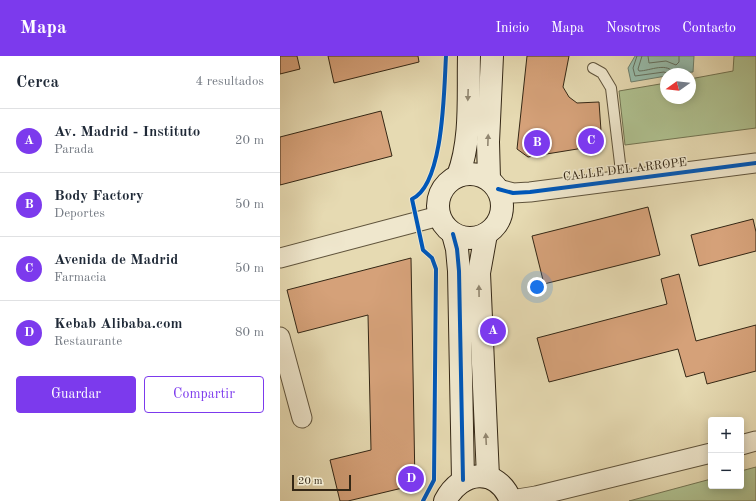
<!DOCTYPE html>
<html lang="es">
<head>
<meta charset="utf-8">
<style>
  body { margin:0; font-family:"Old Standard TT",serif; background:#f2f2f3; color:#1f2937 }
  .controls { position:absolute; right:12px; bottom:12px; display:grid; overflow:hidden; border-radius:4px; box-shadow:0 2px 10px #0003 }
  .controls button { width:36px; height:36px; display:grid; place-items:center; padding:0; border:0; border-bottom:1px solid #e0e1e3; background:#fff; color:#1f2937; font:20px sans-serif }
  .compass { position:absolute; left:380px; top:12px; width:36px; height:36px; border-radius:50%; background:#fff; box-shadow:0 2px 10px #0003; rotate:255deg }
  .scale { position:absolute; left:12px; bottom:10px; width:59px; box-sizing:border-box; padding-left:4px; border:2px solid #342715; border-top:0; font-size:11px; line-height:14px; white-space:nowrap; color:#342715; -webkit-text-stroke:3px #efe7cd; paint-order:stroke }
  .you { position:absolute; left:257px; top:231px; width:14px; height:14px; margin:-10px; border:3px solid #fff; border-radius:50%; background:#1a73e8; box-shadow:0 0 0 6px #1a73e833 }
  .badge { display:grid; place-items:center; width:26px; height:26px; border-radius:50%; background:#7c3aed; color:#fff; font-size:13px; font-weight:700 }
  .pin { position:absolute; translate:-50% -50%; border:2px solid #fff; box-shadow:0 1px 4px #0006 }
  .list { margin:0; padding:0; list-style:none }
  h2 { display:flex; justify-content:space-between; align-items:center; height:52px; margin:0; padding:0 16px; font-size:17px }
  h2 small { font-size:13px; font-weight:400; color:#747a83 }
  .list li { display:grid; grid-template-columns:26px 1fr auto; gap:12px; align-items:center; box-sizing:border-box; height:64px; padding:0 16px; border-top:1px solid #e0e1e3 }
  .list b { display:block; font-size:15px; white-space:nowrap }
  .list p { margin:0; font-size:13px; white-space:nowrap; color:#747a83 }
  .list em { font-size:13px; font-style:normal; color:#747a83 }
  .actions { display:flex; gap:8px; padding:12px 16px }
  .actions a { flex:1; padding:9px 0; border:1px solid #7c3aed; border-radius:4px; text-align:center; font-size:14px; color:#7c3aed }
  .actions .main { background:#7c3aed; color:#fff }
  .map { position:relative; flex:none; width:476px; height:445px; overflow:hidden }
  header { display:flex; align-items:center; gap:24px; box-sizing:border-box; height:56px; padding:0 20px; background:#7c3aed; color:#fff }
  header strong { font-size:19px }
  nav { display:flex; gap:22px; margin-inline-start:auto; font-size:14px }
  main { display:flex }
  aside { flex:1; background:#fff }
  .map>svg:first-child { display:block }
  .green { fill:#afc190; stroke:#727452 }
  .water { fill:#97bbaa; stroke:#6f806e }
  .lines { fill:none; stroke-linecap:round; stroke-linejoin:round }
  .shore { stroke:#667160; stroke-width:1 }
  .building { fill:#d5a179; stroke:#342715 }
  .lane-casing { stroke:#60543c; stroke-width:12 }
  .street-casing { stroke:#60543c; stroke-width:21 }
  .secondary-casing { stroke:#342715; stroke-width:24 }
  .lane { stroke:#efe7cd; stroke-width:10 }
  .street { stroke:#efe7cd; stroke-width:19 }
  .secondary { stroke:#efe7cd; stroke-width:22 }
  .cycleway-casing { stroke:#efe7cd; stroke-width:6 }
  .cycleway { stroke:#0057b8; stroke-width:4 }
  .oneway { fill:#928771 }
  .labels { text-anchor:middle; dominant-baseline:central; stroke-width:3; stroke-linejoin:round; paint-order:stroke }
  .street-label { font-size:12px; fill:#342715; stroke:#efe7cd }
</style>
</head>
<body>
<header>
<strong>Mapa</strong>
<nav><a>Inicio</a><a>Mapa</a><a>Nosotros</a><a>Contacto</a></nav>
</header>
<main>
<aside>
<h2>Cerca<small>4 resultados</small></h2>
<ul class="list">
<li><span class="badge">A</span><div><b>Av. Madrid - Instituto</b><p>Parada</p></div><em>20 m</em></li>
<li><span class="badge">B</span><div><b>Body Factory</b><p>Deportes</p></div><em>50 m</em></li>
<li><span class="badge">C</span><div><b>Avenida de Madrid</b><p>Farmacia</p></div><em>50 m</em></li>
<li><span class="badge">D</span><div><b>Kebab Alibaba.com</b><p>Restaurante</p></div><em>80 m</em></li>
</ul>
<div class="actions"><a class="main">Guardar</a><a>Compartir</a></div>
</aside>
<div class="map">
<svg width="476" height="445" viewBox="0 0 476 445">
  <rect width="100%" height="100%" fill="#e6dab2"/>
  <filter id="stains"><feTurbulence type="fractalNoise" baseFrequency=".005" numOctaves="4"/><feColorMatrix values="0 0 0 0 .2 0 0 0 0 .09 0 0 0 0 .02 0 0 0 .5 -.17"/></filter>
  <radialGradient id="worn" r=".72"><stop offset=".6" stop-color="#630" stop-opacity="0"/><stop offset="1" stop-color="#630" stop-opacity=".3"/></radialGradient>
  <g class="green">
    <polygon points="454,0 476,0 476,72 345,89 339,35 386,27 386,42 410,42 410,23 453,15"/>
    <polygon points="476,411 476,445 349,445 431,423 431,430 461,430 461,415"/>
  </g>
  <polygon class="water" points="355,0 414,0 413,16 386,18 386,20 351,26 348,12"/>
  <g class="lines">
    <g class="shore">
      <polyline points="357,0 353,12 355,20 384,16 389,18"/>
      <path d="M362,0L358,13L359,15C370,15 388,5 394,18"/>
      <polyline points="368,0 369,7 386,5 396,9 399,6 399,0"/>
    </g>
  </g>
  <g class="building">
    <polygon points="0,0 17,0 20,13 0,18"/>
    <polygon points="48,0 138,0 139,6 54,27"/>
    <polygon points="247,0 289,0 283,31 289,41 297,47 319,46 322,89 248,101 237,93"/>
    <polygon points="101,55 112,100 0,129 0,81"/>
    <polygon points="368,151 380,199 264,228 252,180"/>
    <polygon points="473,163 476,176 476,195 419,210 411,179"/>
    <polygon points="131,202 135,429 68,445 60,445 50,404 91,394 88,259 18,277 7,234"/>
    <polygon points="399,218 416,285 476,269 476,315 427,328 424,316 406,321 398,293 269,326 257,282 387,248 381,223"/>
  </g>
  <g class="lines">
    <defs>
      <polyline id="lane" points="313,12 322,17 331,32 342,124"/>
      <g id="street">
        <polyline points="218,133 233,137 250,136 476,107"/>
        <polyline points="0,202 159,160"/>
        <polyline points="0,281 22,362"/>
        <polyline points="461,389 476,385"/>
        <polyline points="231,444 256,440 431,397"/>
      </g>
      <g id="secondary">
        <circle cx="190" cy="150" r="32"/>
        <path d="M178,120C192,83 188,39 189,0"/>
        <polyline points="209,123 208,86 212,0"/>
        <polyline points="173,178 177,193 179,215 183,424"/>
        <polyline points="206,178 199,217 208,421"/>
        <path d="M165,445C181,414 217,410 231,445"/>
      </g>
    </defs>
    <use href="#lane" class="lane-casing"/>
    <use href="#street" class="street-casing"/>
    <use href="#secondary" class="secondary-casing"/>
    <use href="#lane" class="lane"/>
    <use href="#street" class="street"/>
    <use href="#secondary" class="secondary"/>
    <defs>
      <g id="cycleway">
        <polyline points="218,133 233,137 250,136 476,107"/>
        <polyline points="173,178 177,193 179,215 183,424"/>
        <path d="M143,445L154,424L156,213L152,202L143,194L132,143C164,129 164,32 166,0"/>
      </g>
    </defs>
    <use href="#cycleway" class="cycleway-casing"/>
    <use href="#cycleway" class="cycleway"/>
  </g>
  <defs><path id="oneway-solid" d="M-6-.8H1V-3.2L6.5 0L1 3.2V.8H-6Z"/></defs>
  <g class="oneway">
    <use href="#oneway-solid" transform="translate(188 39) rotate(92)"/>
    <use href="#oneway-solid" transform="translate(208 84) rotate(-88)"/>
    <use href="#oneway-solid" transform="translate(199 235) rotate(-91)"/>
    <use href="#oneway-solid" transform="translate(206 383) rotate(-93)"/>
  </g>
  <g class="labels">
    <g class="street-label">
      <text transform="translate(345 114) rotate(-7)">CALLE DEL ARROPE</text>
    </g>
  </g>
  <rect width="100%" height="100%" filter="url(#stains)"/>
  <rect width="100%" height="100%" fill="url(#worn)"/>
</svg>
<div class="controls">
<button>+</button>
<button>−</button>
</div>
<svg class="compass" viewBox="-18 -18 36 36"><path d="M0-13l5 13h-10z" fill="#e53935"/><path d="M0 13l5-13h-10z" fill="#747a83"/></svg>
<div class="scale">20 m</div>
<div class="you"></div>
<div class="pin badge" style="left:213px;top:275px">A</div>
<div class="pin badge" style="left:257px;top:87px">B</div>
<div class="pin badge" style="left:311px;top:85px">C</div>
<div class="pin badge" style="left:131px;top:423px">D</div>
</div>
</main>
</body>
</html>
